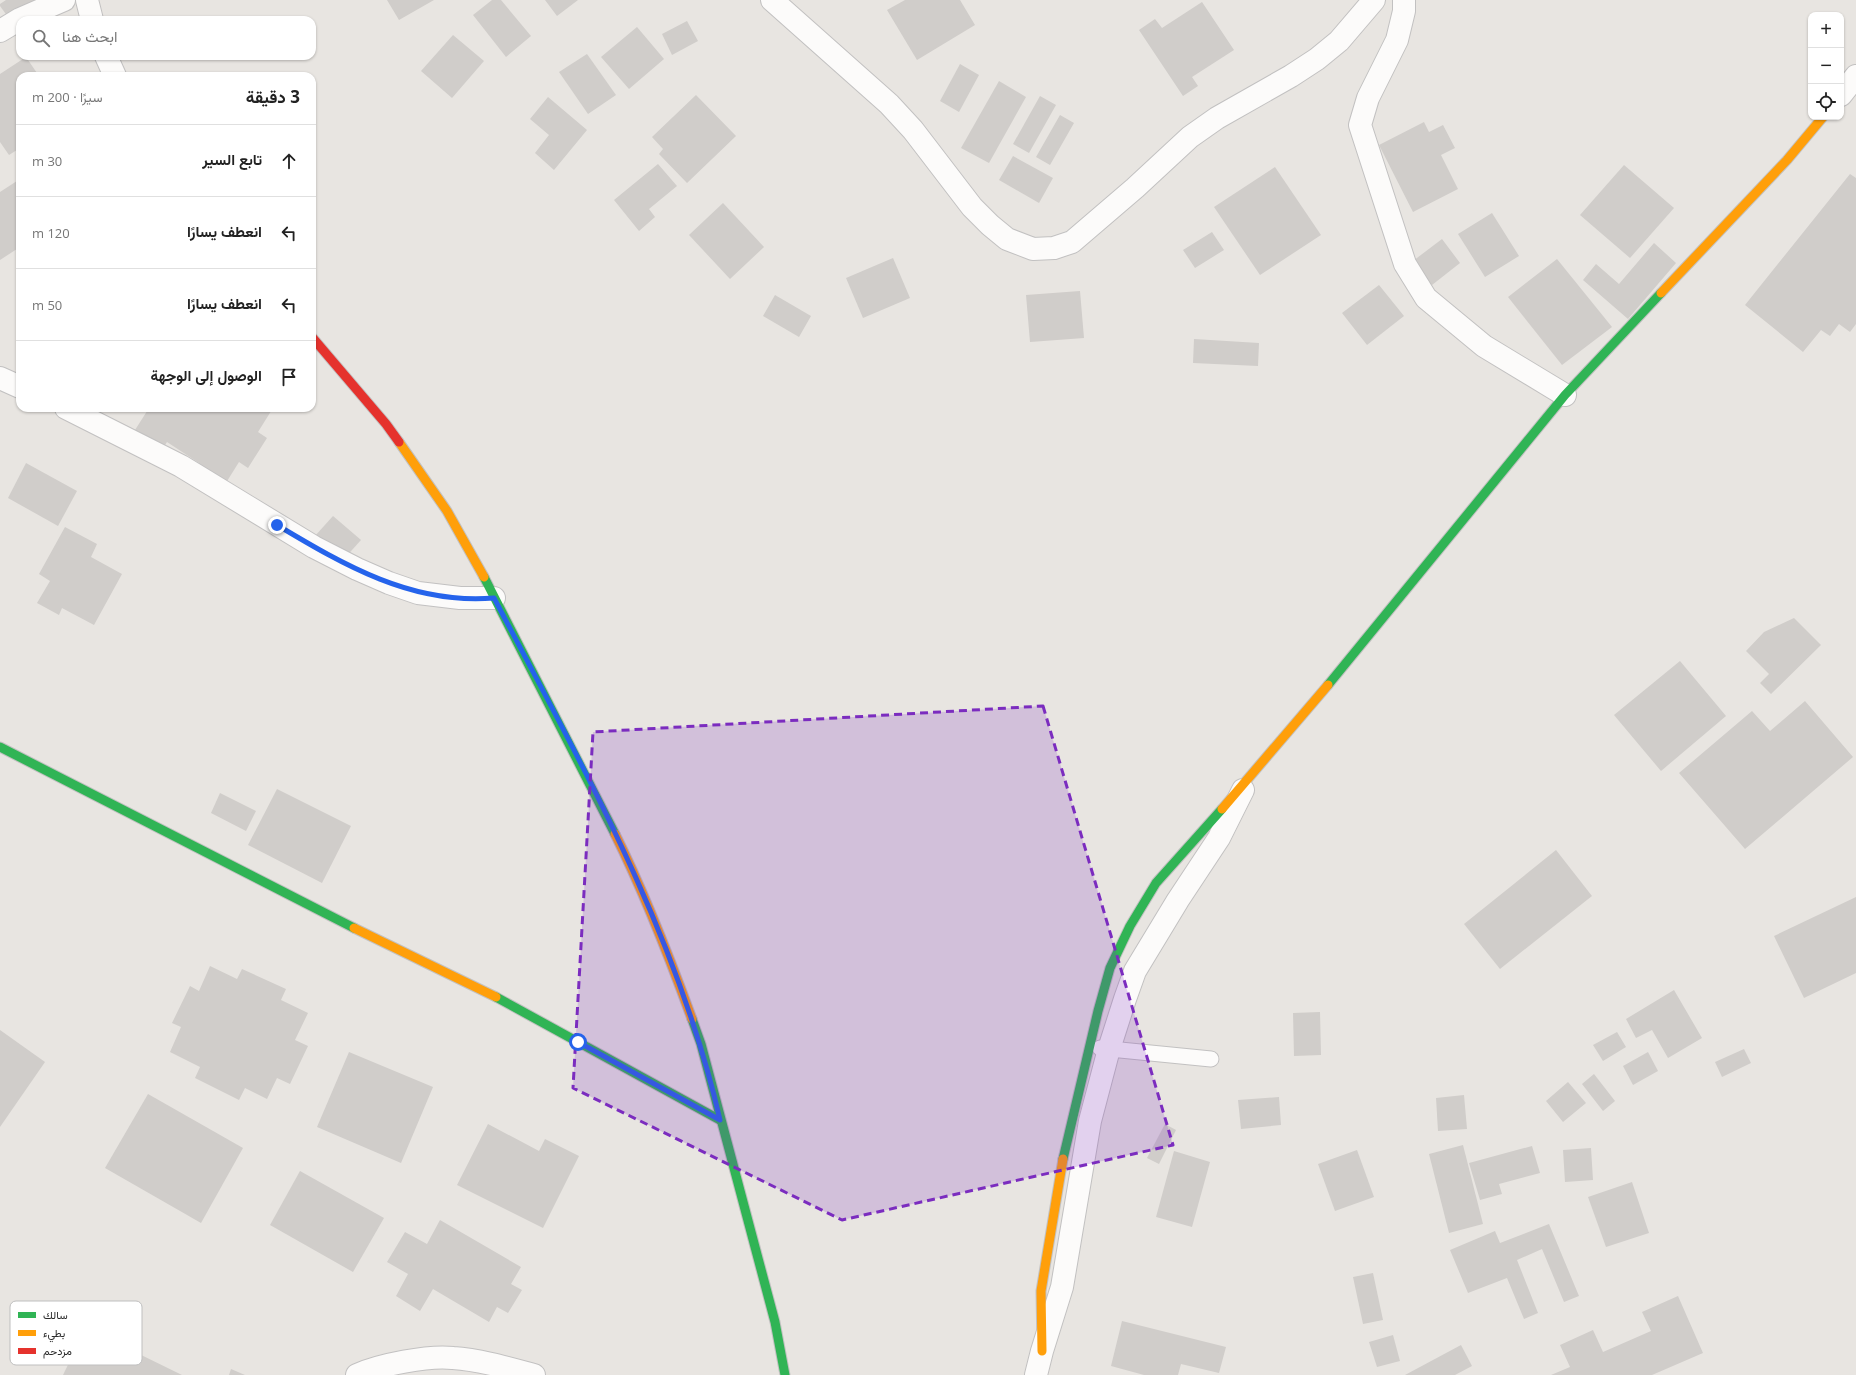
<!DOCTYPE html>
<html lang="ar">
<head>
<meta charset="utf-8">
<style>
  body { margin:0; font-family:"Open Sans",Vazirmatn,sans-serif; background:#f2f2f2; color:#222; direction:rtl }
  .controls { position:absolute; right:12px; top:12px; display:grid; overflow:hidden; border-radius:8px; box-shadow:0 1px 3px #0004 }
  .controls button { width:36px; height:36px; display:grid; place-items:center; padding:0; border:0; border-bottom:1px solid #e0e0e0; background:#fff; color:#222; font:20px sans-serif }
  .stop { position:absolute; width:12px; height:12px; margin:-9px; border:3px solid #2563eb; border-radius:50%; background:#fff }
  .stop.end { background:#2563eb; border-color:#fff; box-shadow:0 1px 4px #0008 }
  .list { margin:0; padding:0; list-style:none }
  h2 { display:flex; justify-content:space-between; align-items:center; height:52px; margin:0; padding:0 16px; font-size:17px }
  h2 small { font-size:13px; font-weight:400; color:#767676 }
  .list li { display:grid; grid-template-columns:26px 1fr auto; gap:12px; align-items:center; box-sizing:border-box; height:72px; padding:0 16px; border-top:1px solid #e0e0e0 }
  .list b { display:block; font-size:15px; white-space:nowrap }
  .list em { font-size:13px; font-style:normal; color:#767676 }
  .icon { flex:none; width:22px; height:22px; fill:none; stroke:currentColor; stroke-width:2; stroke-linecap:round; stroke-linejoin:round }
  .map { position:relative; flex:none; width:1856px; height:1375px; overflow:hidden; direction:ltr }
  .search { position:absolute; background:#fff; box-shadow:0 1px 3px #0004; left:16px; top:16px; width:300px; height:44px; display:flex; align-items:center; gap:10px; box-sizing:border-box; padding:0 14px; border-radius:12px; color:#767676; font-size:15px }
  .panel { position:absolute; background:#fff; box-shadow:0 1px 3px #0004; left:16px; top:72px; width:300px; height:340px; border-radius:12px; direction:rtl }
  .map>svg:first-child { display:block }
  .building { fill:#d0cdca }
  .lines { fill:none; stroke-linecap:round; stroke-linejoin:round }
  .lane-casing { stroke:#c2c1c1; stroke-width:17 }
  .street-casing { stroke:#c2c1c1; stroke-width:24 }
  .fast-casing { stroke:#c2c1c1; stroke-width:11 }
  .slow-casing { stroke:#c2c1c1; stroke-width:11 }
  .jam-casing { stroke:#c2c1c1; stroke-width:11 }
  .lane { stroke:#fcfbfa; stroke-width:15 }
  .street { stroke:#fcfbfa; stroke-width:22 }
  .fast { stroke:#30b455; stroke-width:9 }
  .slow { stroke:#ff9f0a; stroke-width:9 }
  .jam { stroke:#e5322d; stroke-width:9 }
  .route { stroke:#2563eb; stroke-width:5 }
  .marked { fill:#7b2cbf; fill-opacity:0.2; stroke:#7b2cbf; stroke-width:3; stroke-dasharray:8 5; stroke-linejoin:round }
  .key { fill:#fff; stroke:#bfbfbf; stroke-width:1 }
  .key-label { font-size:11px; fill:#2b2b2b }
</style>
</head>
<body>
<div class="map">
<svg width="1856" height="1375" viewBox="0 0 1856 1375">
  <rect width="100%" height="100%" fill="#e8e5e1"/>
  <g class="building">
    <polygon points="6,0 34,0 36,3 11,21 0,6 0,4"/>
    <polygon points="387,0 434,0 399,20"/>
    <polygon points="492,0 501,0 531,36 506,57 473,15"/>
    <polygon points="545,0 578,0 557,16"/>
    <polygon points="905,0 960,0 975,25 917,60 887,10"/>
    <polygon points="1202,2 1234,50 1192,77 1198,86 1183,96 1139,30 1155,19 1162,28"/>
    <polygon points="687,21 698,41 672,55 662,34"/>
    <polygon points="637,27 664,59 629,89 601,57"/>
    <polygon points="453,35 484,61 452,98 421,71"/>
    <polygon points="587,54 616,95 588,114 559,72"/>
    <polygon points="26,57 39,76 20,76 20,148 9,155 0,142 0,74"/>
    <polygon points="960,64 979,75 959,112 940,101"/>
    <polygon points="999,81 1026,97 989,163 961,148"/>
    <polygon points="696,95 736,136 687,183 659,154 663,149 652,137"/>
    <polygon points="1040,96 1056,105 1029,153 1013,144"/>
    <polygon points="548,97 587,130 554,170 535,153 549,135 530,119"/>
    <polygon points="1060,115 1074,123 1050,165 1036,157"/>
    <polygon points="1424,122 1429,132 1443,125 1455,148 1441,155 1458,189 1413,212 1379,145"/>
    <polygon points="1013,156 1053,178 1039,203 999,180"/>
    <polygon points="658,164 677,186 649,209 655,217 639,231 614,200"/>
    <polygon points="1624,165 1674,208 1630,258 1580,215"/>
    <polygon points="1275,167 1321,235 1260,275 1214,207"/>
    <polygon points="1850,174 1856,178 1856,324 1850,332 1839,324 1830,336 1821,330 1803,352 1745,305"/>
    <polygon points="20,179 20,247 0,260 0,192"/>
    <polygon points="723,203 764,247 730,279 689,235"/>
    <polygon points="1492,213 1519,256 1485,277 1458,234"/>
    <polygon points="1212,232 1224,250 1195,268 1183,250"/>
    <polygon points="1442,239 1460,263 1432,285 1413,261"/>
    <polygon points="1654,243 1676,263 1628,319 1583,280 1596,264 1619,284"/>
    <polygon points="893,258 910,298 863,318 846,278"/>
    <polygon points="1557,259 1612,327 1562,365 1508,297"/>
    <polygon points="1379,285 1404,316 1367,345 1342,313"/>
    <polygon points="1080,291 1084,338 1030,342 1026,295"/>
    <polygon points="775,295 811,316 799,337 763,316"/>
    <polygon points="1194,339 1259,343 1258,366 1193,363"/>
    <polygon points="149,408 273,408 258,432 267,438 248,468 239,462 224,486 195,468 199,463 167,442 163,448 135,430"/>
    <polygon points="26,463 77,491 58,526 8,498"/>
    <polygon points="333,516 361,540 343,560 315,536"/>
    <polygon points="65,527 97,544 91,557 122,574 94,625 62,608 59,615 37,603 50,581 39,574"/>
    <polygon points="1794,618 1821,645 1771,694 1760,683 1769,674 1746,651 1764,632"/>
    <polygon points="1680,661 1726,716 1661,771 1614,715"/>
    <polygon points="1805,701 1853,757 1745,849 1679,773 1752,711 1770,731"/>
    <polygon points="277,789 351,826 322,883 248,845"/>
    <polygon points="220,793 256,811 246,831 211,813"/>
    <polygon points="1556,850 1592,896 1500,969 1464,924"/>
    <polygon points="1856,897 1856,973 1804,998 1774,936"/>
    <polygon points="210,966 237,979 242,969 286,989 281,1000 308,1013 295,1040 308,1046 290,1084 277,1078 267,1099 245,1088 239,1100 195,1078 200,1067 170,1052 181,1027 172,1023 190,986 199,991"/>
    <polygon points="1674,990 1702,1038 1668,1058 1652,1030 1636,1038 1626,1019"/>
    <polygon points="1320,1012 1321,1055 1294,1056 1293,1013"/>
    <polygon points="0,1030 45,1062 0,1127"/>
    <polygon points="1617,1032 1626,1047 1603,1061 1593,1045"/>
    <polygon points="1744,1049 1751,1063 1722,1077 1715,1062"/>
    <polygon points="349,1052 433,1087 401,1163 317,1127"/>
    <polygon points="1648,1052 1658,1071 1633,1085 1623,1066"/>
    <polygon points="1594,1074 1615,1101 1603,1111 1582,1084"/>
    <polygon points="1568,1082 1586,1103 1563,1122 1546,1101"/>
    <polygon points="148,1094 243,1148 201,1223 105,1168"/>
    <polygon points="1464,1095 1467,1129 1438,1131 1436,1098"/>
    <polygon points="1279,1097 1281,1125 1241,1129 1238,1100"/>
    <polygon points="488,1124 539,1151 545,1139 579,1156 543,1228 457,1185"/>
    <polygon points="1165,1124 1176,1130 1159,1164 1147,1158"/>
    <polygon points="1463,1145 1483,1224 1449,1233 1429,1154"/>
    <polygon points="1532,1146 1540,1173 1499,1184 1502,1194 1480,1200 1469,1163"/>
    <polygon points="1591,1148 1593,1180 1565,1182 1563,1150"/>
    <polygon points="1357,1150 1374,1197 1335,1211 1318,1164"/>
    <polygon points="1174,1151 1210,1162 1192,1227 1156,1217"/>
    <polygon points="300,1171 384,1218 353,1272 270,1225"/>
    <polygon points="1632,1182 1649,1233 1606,1247 1588,1197"/>
    <polygon points="440,1220 521,1267 511,1284 522,1290 508,1313 497,1307 489,1322 433,1289 420,1311 396,1296 408,1274 387,1262 405,1232 427,1244"/>
    <polygon points="1549,1224 1579,1296 1564,1302 1542,1249 1517,1260 1538,1313 1524,1319 1507,1278 1468,1293 1450,1250 1495,1231 1500,1243"/>
    <polygon points="1373,1273 1383,1320 1363,1324 1353,1277"/>
    <polygon points="1678,1296 1703,1353 1652,1375 1551,1375 1570,1367 1560,1345 1593,1330 1603,1352 1651,1331 1642,1312"/>
    <polygon points="1122,1321 1226,1347 1219,1373 1181,1364 1178,1375 1144,1375 1111,1366"/>
    <polygon points="86,1328 182,1375 63,1375"/>
    <polygon points="1393,1335 1400,1361 1377,1367 1369,1342"/>
    <polygon points="1461,1345 1472,1366 1455,1375 1405,1375"/>
    <polygon points="231,1369 245,1375 229,1375"/>
  </g>
  <g class="lines">
    <defs>
      <polyline id="lane" points="1100,1048 1211,1059"/>
      <g id="street">
        <polyline points="87,0 92,20"/>
        <polyline points="772,0 889,104 913,130 972,207 990,225 1007,239 1033,249 1054,248 1072,242 1135,188 1190,137 1217,118 1291,76 1317,59 1339,41 1374,0"/>
        <polyline points="1404,0 1404,11 1397,40 1368,98 1360,125 1405,264 1426,298 1484,346 1565,395"/>
        <polyline points="0,31 20,19 64,0"/>
        <polyline points="106,56 115,76"/>
        <polyline points="1841,95 1856,76"/>
        <polyline points="0,378 20,387"/>
        <polyline points="66,408 181,466 314,547 357,569 389,583 418,593 460,598 494,598"/>
        <path d="M357,1375C379,1365 429,1355 453,1358C481,1360 508,1368 534,1375"/>
        <polyline points="1036,1375 1042,1351 1062,1287 1090,1121 1109,1049 1125,999 1135,971 1178,900 1219,838 1243,790"/>
      </g>
      <g id="fast">
        <polyline points="484,577 615,834"/>
        <polyline points="1328,685 1565,395 1661,293"/>
        <polyline points="0,747 354,928"/>
        <polyline points="496,997 720,1120"/>
        <polyline points="692,1019 701,1044 775,1322 785,1375"/>
        <polyline points="1063,1159 1098,1011 1110,968 1130,926 1156,883 1222,809"/>
      </g>
      <g id="slow">
        <polyline points="1661,293 1787,160 1823,117"/>
        <polyline points="399,442 447,511 484,577"/>
        <polyline points="1222,809 1328,685"/>
        <path d="M615,834C645,894 669,956 692,1019"/>
        <polyline points="354,928 496,997"/>
        <polyline points="1042,1351 1041,1291 1063,1159"/>
      </g>
      <polyline id="jam" points="312,337 386,424 399,442"/>
    </defs>
    <use href="#lane" class="lane-casing"/>
    <use href="#street" class="street-casing"/>
    <use href="#fast" class="fast-casing"/>
    <use href="#slow" class="slow-casing"/>
    <use href="#jam" class="jam-casing"/>
    <use href="#lane" class="lane"/>
    <use href="#street" class="street"/>
    <use href="#fast" class="fast"/>
    <use href="#slow" class="slow"/>
    <use href="#jam" class="jam"/>
  </g>
  <g class="lines">
    <path class="route" d="M277,525C344,565 412,605 494,598C582,765 678,935 720,1120L578,1042"/>
  </g>
  <path class="marked" d="M1043,706L1173,1145L842,1220L573,1088L593,732Z"/>
  <rect x="10" y="1301" width="132" height="64" rx="6" class="key"/>
  <rect x="18" y="1312" width="18" height="6" fill="#30b455"/>
  <rect x="18" y="1330" width="18" height="6" fill="#ff9f0a"/>
  <rect x="18" y="1348" width="18" height="6" fill="#e5322d"/>
  <g class="key-label">
    <text x="43" y="1319">سالك</text>
    <text x="43" y="1337">بطيء</text>
    <text x="43" y="1355">مزدحم</text>
  </g>
</svg>
<div class="controls">
<button>+</button>
<button>−</button>
<button><svg class="icon" aria-label="locate" viewBox="0 0 24 24"><circle cx="12" cy="12" r="6"/><path d="M12 2v4M12 18v4M2 12h4M18 12h4"/></svg></button>
</div>
<div class="stop" style="left:578px;top:1042px"></div>
<div class="stop end" style="left:277px;top:525px"></div>
<div class="search"><svg class="icon" aria-label="search" viewBox="0 0 24 24"><circle cx="10" cy="10" r="6"/><path d="M15 15l6 6"/></svg>ابحث هنا</div>
<section class="panel">
<h2>3 دقيقة<small>سيرًا · 200 m</small></h2>
<ul class="list">
<li><svg class="icon" aria-label="ahead" viewBox="0 0 24 24"><path d="M12 20V5M6 11l6-6 6 6"/></svg><div><b>تابع السير</b></div><em>30 m</em></li>
<li><svg class="icon" aria-label="left" viewBox="0 0 24 24"><path d="M17 20v-9H6M10 6l-5 5 5 5"/></svg><div><b>انعطف يسارًا</b></div><em>120 m</em></li>
<li><svg class="icon" aria-label="left" viewBox="0 0 24 24"><path d="M17 20v-9H6M10 6l-5 5 5 5"/></svg><div><b>انعطف يسارًا</b></div><em>50 m</em></li>
<li><svg class="icon" aria-label="arrive" viewBox="0 0 24 24"><path d="M6 21V4h12l-3 4 3 4H6"/></svg><div><b>الوصول إلى الوجهة</b></div></li>
</ul>
</section>
</div>
</body>
</html>
